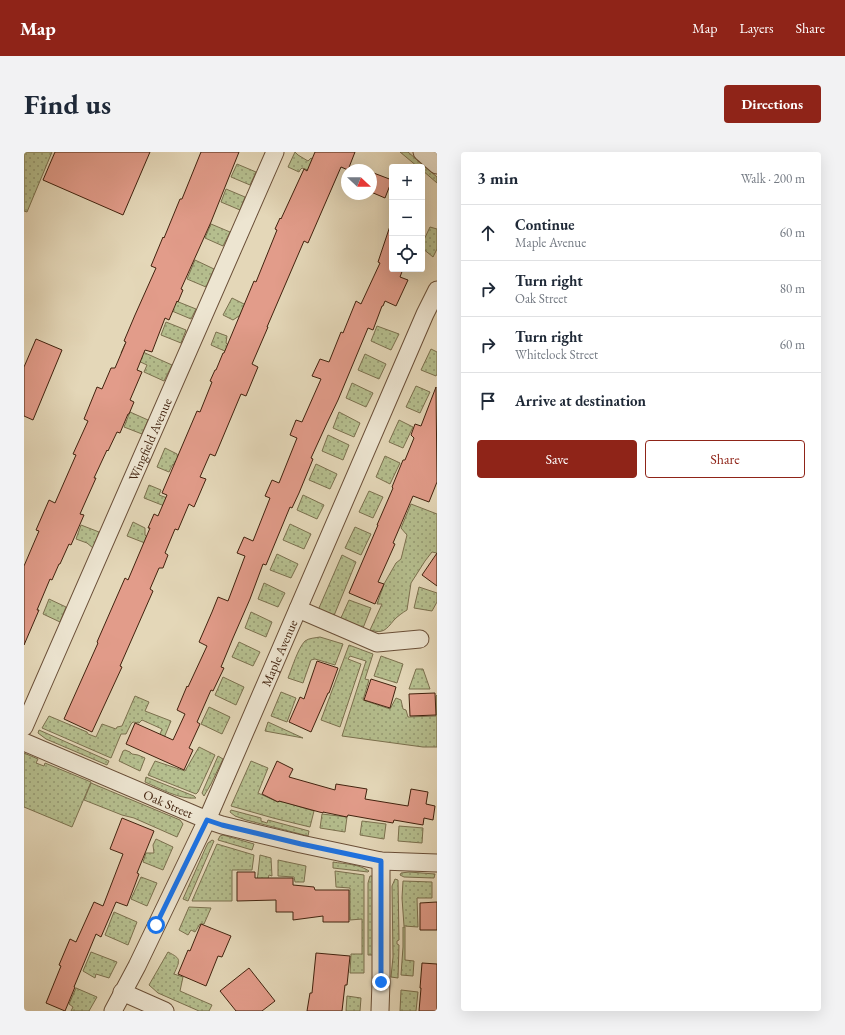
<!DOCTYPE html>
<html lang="en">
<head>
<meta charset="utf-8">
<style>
  body { margin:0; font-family:"EB Garamond",serif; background:#f2f2f3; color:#1f2937 }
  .controls { position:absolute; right:12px; top:12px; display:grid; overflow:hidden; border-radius:4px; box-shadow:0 4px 16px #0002 }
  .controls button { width:36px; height:36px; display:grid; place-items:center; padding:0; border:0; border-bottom:1px solid #e0e1e3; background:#fff; color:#1f2937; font:20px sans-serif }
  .compass { position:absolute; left:317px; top:12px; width:36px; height:36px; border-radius:50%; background:#fff; box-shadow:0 4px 16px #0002; rotate:112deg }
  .stop { position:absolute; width:12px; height:12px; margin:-9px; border:3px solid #1a73e8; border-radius:50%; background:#fff }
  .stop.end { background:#1a73e8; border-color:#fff; box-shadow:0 1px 4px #0008 }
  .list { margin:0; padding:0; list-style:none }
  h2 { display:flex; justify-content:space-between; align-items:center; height:52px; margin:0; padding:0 16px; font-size:17px }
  h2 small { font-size:13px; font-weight:400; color:#747a83 }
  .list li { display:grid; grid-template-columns:26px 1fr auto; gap:12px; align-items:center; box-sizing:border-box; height:56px; padding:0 16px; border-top:1px solid #e0e1e3 }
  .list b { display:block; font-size:15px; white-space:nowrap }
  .list p { margin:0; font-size:13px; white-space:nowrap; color:#747a83 }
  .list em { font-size:13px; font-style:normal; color:#747a83 }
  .actions { display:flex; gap:8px; padding:12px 16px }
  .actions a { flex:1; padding:9px 0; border:1px solid #8f2418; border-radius:4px; text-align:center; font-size:14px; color:#8f2418 }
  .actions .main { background:#8f2418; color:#fff }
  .icon { flex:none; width:22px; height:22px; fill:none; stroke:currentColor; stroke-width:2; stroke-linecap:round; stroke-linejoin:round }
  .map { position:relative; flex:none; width:413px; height:859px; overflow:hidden; border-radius:4px }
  header { display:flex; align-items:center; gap:24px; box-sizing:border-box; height:56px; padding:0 20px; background:#8f2418; color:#fff }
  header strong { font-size:19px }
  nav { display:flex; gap:22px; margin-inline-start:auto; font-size:14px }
  .intro { display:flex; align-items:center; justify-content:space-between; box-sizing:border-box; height:96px; padding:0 24px }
  h1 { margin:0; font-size:28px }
  .button { padding:10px 18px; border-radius:4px; background:#8f2418; color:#fff; font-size:14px; font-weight:700 }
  main { display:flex; gap:24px; padding:0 24px }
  aside { flex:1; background:#fff; border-radius:4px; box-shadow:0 4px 16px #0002 }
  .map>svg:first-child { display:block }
  .grass { fill:url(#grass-dots); stroke:#7b704e }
  .building { fill:#e29c8a; stroke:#41220e }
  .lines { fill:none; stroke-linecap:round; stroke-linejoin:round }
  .minor-casing { stroke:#6a4f38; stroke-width:19 }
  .minor { stroke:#ede5d1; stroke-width:17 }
  .route { stroke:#1a73e8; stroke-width:5 }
  .labels { text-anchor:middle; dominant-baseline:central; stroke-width:3; stroke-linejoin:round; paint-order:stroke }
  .street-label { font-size:13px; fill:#41220e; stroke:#ede5d1 }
</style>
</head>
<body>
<header>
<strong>Map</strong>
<nav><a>Map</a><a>Layers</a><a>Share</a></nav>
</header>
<div class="intro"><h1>Find us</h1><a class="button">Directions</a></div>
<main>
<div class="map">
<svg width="413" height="859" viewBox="0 0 413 859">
  <defs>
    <pattern id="grass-dots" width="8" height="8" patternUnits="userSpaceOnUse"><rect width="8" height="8" fill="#b5be8e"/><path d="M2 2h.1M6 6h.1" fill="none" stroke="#959a72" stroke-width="1.8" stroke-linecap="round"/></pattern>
  </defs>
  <rect width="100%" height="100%" fill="#e4d7b8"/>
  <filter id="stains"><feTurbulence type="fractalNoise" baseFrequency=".005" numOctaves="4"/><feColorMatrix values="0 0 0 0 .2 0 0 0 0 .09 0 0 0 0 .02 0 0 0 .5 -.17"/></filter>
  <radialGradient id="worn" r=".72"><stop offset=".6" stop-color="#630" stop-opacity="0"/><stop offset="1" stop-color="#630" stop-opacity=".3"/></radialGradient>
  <g class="grass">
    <polygon points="0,0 28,0 3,60 0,59"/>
    <polygon points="271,0 274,3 284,9 287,6 290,8 284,18 278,16 276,18 275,20 264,15"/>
    <polygon points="376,0 384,0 413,25 413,31 398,18 398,15 394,15"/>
    <polygon points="213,12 232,20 226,33 207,25"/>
    <polygon points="202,37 221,45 216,58 197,50"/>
    <polygon points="187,72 206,80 199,94 181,86"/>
    <polygon points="406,75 413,77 413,97 409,105 398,96 398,92"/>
    <polygon points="171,108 190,117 182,135 163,127"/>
    <polygon points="208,146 232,158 218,162 209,168 199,163"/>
    <polygon points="152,149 172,157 167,167 148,159"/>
    <polygon points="142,170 162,178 157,191 137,183"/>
    <polygon points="353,174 375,182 367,198 347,189"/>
    <polygon points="192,180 203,184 202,191 206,194 203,200 187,193"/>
    <polygon points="101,192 148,213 140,229 120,220 123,213 97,201"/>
    <polygon points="407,197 413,200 413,222 412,224 397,218"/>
    <polygon points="341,202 362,212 355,227 334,218"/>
    <polygon points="328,231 349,241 342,255 322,246"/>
    <polygon points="392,234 406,240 396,261 382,255"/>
    <polygon points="106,260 124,268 118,282 100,275"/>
    <polygon points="315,260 336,271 330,285 309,276"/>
    <polygon points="375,268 389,275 379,296 365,290"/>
    <polygon points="304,283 325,293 319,308 298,299"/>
    <polygon points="141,296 153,302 154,309 160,317 149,312 145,320 133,315"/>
    <polygon points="361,304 376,311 366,332 352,325"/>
    <polygon points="292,312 313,322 306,337 285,328"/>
    <polygon points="125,333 137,338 135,343 146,347 143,355 120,346"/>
    <polygon points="345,339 359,345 349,366 335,360"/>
    <polygon points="279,343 300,353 293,367 273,358"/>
    <path d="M387,352L413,362V401L408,400L401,409L387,431L383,458C378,461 374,464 370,468C362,478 359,482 346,478L358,452H353L360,432L372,411L377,407L383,383L377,376Z"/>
    <polygon points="109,370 121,376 121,383 129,390 126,393 103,384"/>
    <polygon points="266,372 287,382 280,397 259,388"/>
    <polygon points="57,373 75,380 69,396 63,391 52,387"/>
    <polygon points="331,375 347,382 337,403 321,396"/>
    <polygon points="253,402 274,412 267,426 246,418"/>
    <polygon points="318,403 332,410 309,466 298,461 295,456"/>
    <polygon points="240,431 261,441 254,455 234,447"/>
    <polygon points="395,435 413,441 413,450 408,459 390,456"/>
    <polygon points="25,447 42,455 36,470 19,462"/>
    <polygon points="325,448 347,456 339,476 316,468"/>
    <polygon points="227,460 248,470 242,485 221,476"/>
    <path d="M296,485L319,492L311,513L291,507L287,508L279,531L264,526C268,516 274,496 281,489C285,486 291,486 296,485Z"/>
    <polygon points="215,490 236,500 229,514 208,505"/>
    <polygon points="325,493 349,502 341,527 345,528 339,548 366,557 372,546 377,548 379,557 382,558 384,565 412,564 412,544 413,543 413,595 399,595 318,584 342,509 326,504 324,507 337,512 316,575 297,568"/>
    <polygon points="357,504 379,512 373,531 350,524"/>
    <polygon points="392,517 399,517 406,537 385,537"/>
    <polygon points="199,525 220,535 212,553 191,543"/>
    <polygon points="257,540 272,546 263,570 247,564"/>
    <polygon points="111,544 125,550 121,559 147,569 135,598 131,596 138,577 118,568 115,571 109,570 107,572 102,582 97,582 87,606 18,576 25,564 63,580 64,582 72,585 78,572 92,577 93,575 98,574"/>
    <polygon points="185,555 206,565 198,582 177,572"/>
    <polygon points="244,570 279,586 241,579"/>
    <polygon points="15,578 85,609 83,613 22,587 14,581"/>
    <polygon points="175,595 191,603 174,640 172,642 124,623 131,609 161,619"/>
    <polygon points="101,598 106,600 108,602 114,603 121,606 116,619 95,609 99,599"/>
    <polygon points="0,601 14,607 12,611 20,614 21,611 67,630 48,675 0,655"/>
    <polygon points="194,604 199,607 187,632 180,644 178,641"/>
    <polygon points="227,609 244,616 234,641 254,650 257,649 290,659 286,675 249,666 207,654"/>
    <path d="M122,625L170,644L172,646C156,648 135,636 121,630Z"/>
    <polygon points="67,631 156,668 159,672 153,685 110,666 98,663 60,648"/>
    <polygon points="207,658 237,666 237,669 243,671 244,668 285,679 284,684 222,668 211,664 206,660"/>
    <polygon points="298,662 323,665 321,680 296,676"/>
    <polygon points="338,669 362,672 360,687 336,683"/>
    <polygon points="375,674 399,676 398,691 374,689"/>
    <polygon points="199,683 230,692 228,698 194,688 196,684"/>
    <polygon points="132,687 149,695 139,718 119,710 122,701 130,701 129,693"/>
    <polygon points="188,688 190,689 164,749 159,747 182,695 184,691"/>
    <polygon points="193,692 230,703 228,718 208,718 208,749 168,749"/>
    <polygon points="236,703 247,706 248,724 245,723 244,727 233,730"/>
    <polygon points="254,708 282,714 280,730 271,730 270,725 254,724"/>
    <path d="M309,710C321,712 335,712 345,719L344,720L309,716Z"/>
    <polygon points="311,719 340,723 340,821 326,821 327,802 338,802 338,767 326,768 326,736 312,735"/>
    <polygon points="385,720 411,722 410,726 380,725 376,723 377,721"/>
    <polygon points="346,724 348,724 350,731 350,803 344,803 344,731"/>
    <polygon points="117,725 133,731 123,754 107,747"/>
    <polygon points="371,727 374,728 375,788 373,789 373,792 375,793 374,826 367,825 369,805 368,734"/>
    <polygon points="379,729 408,730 408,746 393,746 394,775 380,774 378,746"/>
    <polygon points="165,755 187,756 180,772 176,772 171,780 167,778 164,783 155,778"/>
    <polygon points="90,760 113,770 104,793 81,783"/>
    <polygon points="379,775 381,775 381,808 390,809 389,824 377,823 379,795"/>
    <polygon points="67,800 93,810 85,826 72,822 71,826 59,819"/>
    <path d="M144,800C158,807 156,808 150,822L159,825L156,839L188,853L185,859H175L134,841L125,833Z"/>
    <polygon points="52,836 73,845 65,859 47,859 49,855 45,852"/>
    <polygon points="377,838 394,840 392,859 376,859"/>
    <polygon points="323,844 337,846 336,859 322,859"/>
  </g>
  <g class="building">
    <polygon points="31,0 126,0 99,63 19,28"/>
    <polygon points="177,0 215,0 187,70 157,137 159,138 154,150 153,149 145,168 141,166 128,200 121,198 113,218 118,220 106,248 110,250 105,262 104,262 96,281 93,280 84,299 83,298 70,326 72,326 56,362 60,363 47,393 45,392 36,412 35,412 28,428 26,427 13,458 15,458 0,493 0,414 15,379 12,378 25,348 31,351 52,303 49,302 64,269 60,267 73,235 78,237 87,216 91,216 102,190 100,189 111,163 132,116 127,114 139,85 140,86 156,47 158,47"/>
    <polygon points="291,0 331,0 324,18 317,15 284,91 280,89 243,175 244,175 228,212 234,215 222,244 217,242 191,304 186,302 176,325 182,327 170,355 165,352 154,378 151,377 141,401 144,403 139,416 135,416 126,437 129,439 96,514 98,515 68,580 40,567 74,491 73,490 101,426 104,428 126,376 124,376 130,362 134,364 143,343 138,341 173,259 176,260 188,230 186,229 191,218 192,218 199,201 200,201 230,129 232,130 253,78 251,77 256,66 257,67 280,17 283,19"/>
    <polygon points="347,20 368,28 361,46 347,40"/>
    <polygon points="366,74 368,75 368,117 379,117 376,125 384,128 372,154 361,149 359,154 358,154 349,178 344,176 314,248 303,271 287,306 289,307 275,341 268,356 266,355 242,413 239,412 226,447 209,486 197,515 200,516 189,539 187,538 173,570 176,572 165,596 169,598 160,618 102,592 111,571 149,588 161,562 153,558 163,534 164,535 183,494 175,490 188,460 194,445 204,449 221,404 213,401 220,385 229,389 246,346 241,344 248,328 255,331 273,286 266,283 272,268 278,270 297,227 288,224 296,207 305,210 317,180 319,181 332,149 337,152 356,111 354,110"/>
    <polygon points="12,187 38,198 9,268 0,264 0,215"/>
    <polygon points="412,235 413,330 405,350 389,344 369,391 371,392 354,430 360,432 351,452 325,441 354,373 353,373 369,336 368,335 379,308 381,308 390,286 387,283 391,272 397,274"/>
    <polygon points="413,401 413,434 398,423"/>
    <polygon points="293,509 314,516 305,541 304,541 287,580 265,570 276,545 280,547"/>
    <polygon points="347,527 372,535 366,556 340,548"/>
    <polygon points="411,541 412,563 386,564 385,542"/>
    <polygon points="253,609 269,617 265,625 311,638 312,632 343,637 341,647 384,654 387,637 404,640 402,652 411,654 409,668 400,666 399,673 370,668 369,671 324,663 323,665 299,660 299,661 255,649 254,650 238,642"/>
    <polygon points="98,666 130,679 113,721 115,722 103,754 92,750 77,785 72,782 50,835 51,835 41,859 22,851 37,814 35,813 46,787 52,790 70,750 79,754 99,702 86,697"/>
    <polygon points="213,720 231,720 231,726 269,726 269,733 290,735 291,738 325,738 325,770 299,770 299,764 269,768 269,760 252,760 252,748 213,749"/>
    <polygon points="413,750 413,778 396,778 396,751"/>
    <polygon points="177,772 207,784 198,805 194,804 182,834 154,822 164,798 166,799"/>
    <polygon points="292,801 326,804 323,833 321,833 318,859 283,859 286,841 288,841"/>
    <polygon points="398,811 413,812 413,859 395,859 397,836 396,836"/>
    <polygon points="225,816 251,849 238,859 212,859 196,839"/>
  </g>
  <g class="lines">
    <defs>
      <g id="minor">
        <polyline points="398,0 413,13"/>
        <polyline points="274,457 353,491 396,487"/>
        <path id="s1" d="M0,575L251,0"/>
        <path id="s2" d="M0,590L183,668L198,673L277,692L357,709L413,711"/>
        <polyline points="98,840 141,859"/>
        <path id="s3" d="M89,859L113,814L183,668L401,162L413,138"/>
        <polyline points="356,859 357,830 357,709"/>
      </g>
    </defs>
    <use href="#minor" class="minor-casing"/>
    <use href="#minor" class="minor"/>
  </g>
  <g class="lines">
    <polyline class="route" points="132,773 183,668 198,673 277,692 357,709 357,830"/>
  </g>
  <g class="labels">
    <g class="street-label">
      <text stroke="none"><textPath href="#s1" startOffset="314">Wingfield Avenue</textPath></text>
      <text stroke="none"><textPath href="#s3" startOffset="395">Maple Avenue</textPath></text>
      <text stroke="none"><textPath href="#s2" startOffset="157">Oak Street</textPath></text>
    </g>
  </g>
  <rect width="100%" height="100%" filter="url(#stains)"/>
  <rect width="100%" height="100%" fill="url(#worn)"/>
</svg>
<div class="controls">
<button>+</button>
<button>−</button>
<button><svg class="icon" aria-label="locate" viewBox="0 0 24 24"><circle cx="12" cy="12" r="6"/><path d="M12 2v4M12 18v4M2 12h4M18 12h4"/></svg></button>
</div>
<svg class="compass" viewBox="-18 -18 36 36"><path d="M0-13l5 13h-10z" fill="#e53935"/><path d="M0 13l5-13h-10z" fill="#747a83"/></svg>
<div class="stop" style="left:132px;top:773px"></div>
<div class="stop end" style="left:357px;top:830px"></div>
</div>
<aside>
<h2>3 min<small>Walk · 200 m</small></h2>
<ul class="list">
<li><svg class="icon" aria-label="ahead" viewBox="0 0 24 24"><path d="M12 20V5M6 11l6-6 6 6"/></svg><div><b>Continue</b><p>Maple Avenue</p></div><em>60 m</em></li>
<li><svg class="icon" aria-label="right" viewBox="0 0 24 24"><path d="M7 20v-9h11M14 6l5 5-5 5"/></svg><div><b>Turn right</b><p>Oak Street</p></div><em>80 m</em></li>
<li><svg class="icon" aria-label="right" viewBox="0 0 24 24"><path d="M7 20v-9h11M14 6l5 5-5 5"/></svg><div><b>Turn right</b><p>Whitelock Street</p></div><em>60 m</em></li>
<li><svg class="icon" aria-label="arrive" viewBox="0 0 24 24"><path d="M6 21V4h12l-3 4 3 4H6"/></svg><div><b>Arrive at destination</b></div></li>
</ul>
<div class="actions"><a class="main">Save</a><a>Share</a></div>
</aside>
</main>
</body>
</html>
